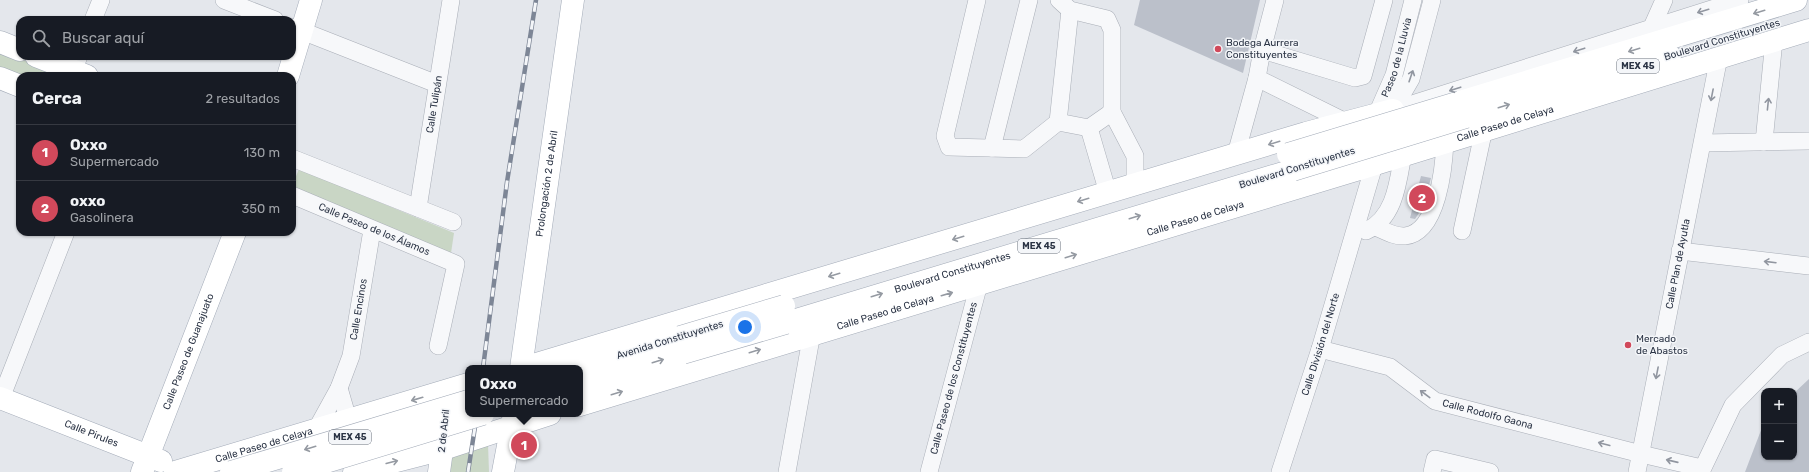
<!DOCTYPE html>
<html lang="es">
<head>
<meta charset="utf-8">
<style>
  body { margin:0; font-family:Rubik,sans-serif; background:#242831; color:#f1f3f6 }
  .controls { position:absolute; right:12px; bottom:12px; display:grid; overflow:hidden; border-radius:8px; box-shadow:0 1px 3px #0004 }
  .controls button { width:36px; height:36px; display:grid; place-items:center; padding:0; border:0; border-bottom:1px solid #363941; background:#171b24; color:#f1f3f6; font:20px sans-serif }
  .you { position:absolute; left:745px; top:327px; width:14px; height:14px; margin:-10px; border:3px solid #fff; border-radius:50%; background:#1a73e8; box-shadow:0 0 0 6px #1a73e833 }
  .badge { display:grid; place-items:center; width:26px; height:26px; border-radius:50%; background:#d1495b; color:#fff; font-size:13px; font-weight:700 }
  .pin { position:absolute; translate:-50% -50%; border:2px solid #fff; box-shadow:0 1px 4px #0006 }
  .popup { position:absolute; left:465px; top:365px; width:118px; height:52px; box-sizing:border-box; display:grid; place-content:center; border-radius:8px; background:#171b24; filter:drop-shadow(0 1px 3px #0005); font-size:13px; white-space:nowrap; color:#9ea1a6 }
  .popup b { font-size:15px; color:#f1f3f6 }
  .popup::after { content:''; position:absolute; left:50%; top:100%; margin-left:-8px; border:8px solid transparent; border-top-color:#171b24 }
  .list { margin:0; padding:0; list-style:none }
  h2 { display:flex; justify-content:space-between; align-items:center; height:52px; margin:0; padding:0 16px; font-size:17px }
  h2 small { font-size:13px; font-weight:400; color:#9ea1a6 }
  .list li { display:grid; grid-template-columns:26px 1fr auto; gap:12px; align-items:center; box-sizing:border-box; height:56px; padding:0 16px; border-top:1px solid #363941 }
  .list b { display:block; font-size:15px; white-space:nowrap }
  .list p { margin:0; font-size:13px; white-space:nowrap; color:#9ea1a6 }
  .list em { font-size:13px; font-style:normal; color:#9ea1a6 }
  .icon { flex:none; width:22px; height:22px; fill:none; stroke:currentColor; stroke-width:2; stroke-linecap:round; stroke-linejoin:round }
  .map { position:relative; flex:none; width:1809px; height:472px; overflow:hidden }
  .search { position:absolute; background:#171b24; box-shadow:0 1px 3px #0004; left:16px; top:16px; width:280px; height:44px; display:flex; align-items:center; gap:10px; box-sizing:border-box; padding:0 14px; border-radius:12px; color:#9ea1a6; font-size:15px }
  .panel { position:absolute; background:#171b24; box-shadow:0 1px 3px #0004; left:16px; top:72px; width:280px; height:164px; border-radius:12px }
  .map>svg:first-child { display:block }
  .green { fill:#c9d6c5 }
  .building { fill:#bbc0ca }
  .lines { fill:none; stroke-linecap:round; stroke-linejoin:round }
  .minor-casing { stroke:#a9aeb7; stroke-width:18 }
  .major-casing { stroke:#a3abb8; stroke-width:23 }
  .minor { stroke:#f7f8fa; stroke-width:17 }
  .major { stroke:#fff; stroke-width:22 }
  .rail-casing { stroke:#7d8696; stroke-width:4.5 }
  .rail { stroke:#f4f6f9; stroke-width:3; stroke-dasharray:9; stroke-linecap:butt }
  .major-bridge-casing { stroke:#a3abb8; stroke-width:23; stroke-linecap:butt }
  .major-bridge { stroke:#fff; stroke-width:22 }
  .oneway { stroke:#9196a0 }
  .oneway2 { stroke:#959aa2 }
  .poi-dot { fill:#d1495b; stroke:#f4f6f9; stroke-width:1.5 }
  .labels { text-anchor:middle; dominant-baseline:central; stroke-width:3; stroke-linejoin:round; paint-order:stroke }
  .shield { fill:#f4f6f9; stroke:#676e7b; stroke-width:1 }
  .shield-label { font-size:9px; font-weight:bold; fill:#2b3445 }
  .street-label { font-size:10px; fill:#2b3445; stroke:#f4f6f9 }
  .poi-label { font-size:10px; fill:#2b3445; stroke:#f4f6f9; text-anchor:start }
</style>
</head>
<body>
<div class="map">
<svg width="1809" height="472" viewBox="0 0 1809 472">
  <rect width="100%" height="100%" fill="#e4e7ec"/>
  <g class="green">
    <polygon points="0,51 65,76 20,76 0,73"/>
    <polygon points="299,169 454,233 451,253 292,186"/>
    <polygon points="488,444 489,472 443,472 445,459"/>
  </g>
  <g class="building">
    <polygon points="1140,0 1260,0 1243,73 1134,25"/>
    <polygon points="1421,176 1431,178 1423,207 1415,219 1410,218"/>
    <polygon points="1809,379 1809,472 1745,472 1763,425 1764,457 1794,457 1794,393"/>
  </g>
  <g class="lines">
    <defs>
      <g id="minor">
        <polyline points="224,0 275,20"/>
        <polyline points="977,0 945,136 949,147 1024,149 1058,122 1089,128 1112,112"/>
        <polyline points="1059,0 1070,10 1107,19 1112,30 1112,112 1135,156 1135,185"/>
        <polyline points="1275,0 1262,50 1355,78 1363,76 1384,0"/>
        <polyline points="93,20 101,0"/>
        <polyline points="292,27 437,84"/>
        <polyline points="1652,27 1664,0"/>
        <polyline points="1262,50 1257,78 1346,122"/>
        <polyline points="73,71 79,56"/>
        <polyline points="1393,110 1740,0"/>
        <polyline points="1058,122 1070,10"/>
        <polyline points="1388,122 1393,110 1411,79 1432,0"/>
        <path id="s1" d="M1373,123L1394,75L1413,0"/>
        <polyline points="1089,128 1108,193"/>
        <polyline points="1764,142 1774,40"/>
        <polyline points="1703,143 1809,141"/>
        <polyline points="992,148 1029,0"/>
        <polyline points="1236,154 1257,78"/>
        <polyline points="292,158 453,222"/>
        <path id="s2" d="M292,195L456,264L438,346"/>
        <path id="s3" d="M418,208L451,0"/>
        <path d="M1376,227C1385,231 1395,237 1405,236C1438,233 1444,166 1445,141L1436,138"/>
        <path d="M1366,231C1395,218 1398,182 1403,154"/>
        <polyline points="1462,231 1484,129"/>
        <polyline points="1680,251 1809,266"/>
        <path id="s4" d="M1320,349L1390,367L1435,401L1641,454L1702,468"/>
        <polyline points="339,388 348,419"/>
        <polyline points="0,401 66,232"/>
        <path id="s5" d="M317,428L339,388L351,356L372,230"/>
        <polyline points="787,472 812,333"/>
        <path id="s6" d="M929,472L979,284"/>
        <path id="s7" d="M1280,472L1320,349L1377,155"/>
        <polyline points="1432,472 1435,459 1490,472"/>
        <path id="s8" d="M1637,472L1719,57"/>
        <polyline points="1701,472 1733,405 1782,355 1809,342"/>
      </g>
      <g id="major">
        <polyline points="0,42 20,50"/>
        <polyline points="36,56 87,76"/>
        <polyline points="288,76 311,0"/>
        <polyline points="0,78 20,86"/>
        <polyline points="1460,102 1796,0"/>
        <polyline points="1466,117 1670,56"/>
        <path id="s9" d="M786,323L1293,170"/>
        <path id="s10" d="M521,368L573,0"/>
        <polyline points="523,368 1306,133 1393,110"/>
        <polyline points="578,368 680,337"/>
        <polyline points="580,384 683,353"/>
        <path id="s11" d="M0,398L161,461"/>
        <path id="s12" d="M580,405L1356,170L1809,30"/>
        <path id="s13" d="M142,472L235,232"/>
        <path id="s14" d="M175,472L468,384"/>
        <polyline points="354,472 443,449 550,414"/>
        <polyline points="439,472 444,436"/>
        <polyline points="503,472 514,414"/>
      </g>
    </defs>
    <use href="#minor" class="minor-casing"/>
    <use href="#major" class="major-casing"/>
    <use href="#minor" class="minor"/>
    <use href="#major" class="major"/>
    <defs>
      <g id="rail">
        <polyline points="483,368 507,182 536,0"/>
        <polyline points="468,472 477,414"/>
      </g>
    </defs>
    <use href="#rail" class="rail-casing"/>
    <use href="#rail" class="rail"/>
    <defs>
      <g id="major-bridge">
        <polyline points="1288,154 1460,102"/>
        <polyline points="1293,170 1466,117"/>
        <polyline points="680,337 784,306"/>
        <polyline points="683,353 786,323"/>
        <polyline points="231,472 468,401"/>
        <polyline points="293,472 483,414"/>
      </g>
    </defs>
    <use href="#major-bridge" class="major-bridge-casing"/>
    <use href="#major-bridge" class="major-bridge"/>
  </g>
  <defs><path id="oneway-shaft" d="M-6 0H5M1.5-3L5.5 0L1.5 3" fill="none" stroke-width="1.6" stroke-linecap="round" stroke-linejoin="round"/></defs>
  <g class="oneway">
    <use href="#oneway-shaft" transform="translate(1703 11) rotate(163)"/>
    <use href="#oneway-shaft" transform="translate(1579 50) rotate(162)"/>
    <use href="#oneway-shaft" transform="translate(1411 76) rotate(-71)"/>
    <use href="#oneway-shaft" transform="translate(1455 89) rotate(162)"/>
    <use href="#oneway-shaft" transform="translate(1712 95) rotate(101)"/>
    <use href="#oneway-shaft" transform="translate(1768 104) rotate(-84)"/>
    <use href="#oneway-shaft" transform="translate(1770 262) rotate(-173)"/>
    <use href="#oneway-shaft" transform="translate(1657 373) rotate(101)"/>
    <use href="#oneway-shaft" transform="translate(1425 394) rotate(-143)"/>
    <use href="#oneway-shaft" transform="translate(1604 444) rotate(-165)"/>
    <use href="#oneway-shaft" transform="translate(1672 461) rotate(-167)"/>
  </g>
  <g class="oneway2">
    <use href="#oneway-shaft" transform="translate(1759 12) rotate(163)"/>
    <use href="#oneway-shaft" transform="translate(1634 50) rotate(163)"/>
    <use href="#oneway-shaft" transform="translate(1504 106) rotate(-17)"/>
    <use href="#oneway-shaft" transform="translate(1274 143) rotate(163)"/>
    <use href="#oneway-shaft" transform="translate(1083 200) rotate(163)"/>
    <use href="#oneway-shaft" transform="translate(1135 217) rotate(-17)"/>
    <use href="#oneway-shaft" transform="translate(958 238) rotate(163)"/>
    <use href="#oneway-shaft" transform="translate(1071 256) rotate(-17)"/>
    <use href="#oneway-shaft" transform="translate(834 275) rotate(163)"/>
    <use href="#oneway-shaft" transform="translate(947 294) rotate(-16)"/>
    <use href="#oneway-shaft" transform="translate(877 295) rotate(-17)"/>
    <use href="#oneway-shaft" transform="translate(755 351) rotate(-17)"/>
    <use href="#oneway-shaft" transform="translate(658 361) rotate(-17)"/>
    <use href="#oneway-shaft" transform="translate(617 393) rotate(-17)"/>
    <use href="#oneway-shaft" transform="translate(417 399) rotate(164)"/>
    <use href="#oneway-shaft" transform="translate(310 448) rotate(163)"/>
    <use href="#oneway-shaft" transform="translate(392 462) rotate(-14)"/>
  </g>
  <g class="poi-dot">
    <circle cx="1218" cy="49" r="4"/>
    <circle cx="1628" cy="345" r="4"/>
  </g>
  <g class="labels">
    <g class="shield">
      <rect x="1617" y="59" width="42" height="14" rx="3"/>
      <rect x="1018" y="239" width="42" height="14" rx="3"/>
      <rect x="329" y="430" width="42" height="14" rx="3"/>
    </g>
    <g class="shield-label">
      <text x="1638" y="66">MEX 45</text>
      <text x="1039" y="246">MEX 45</text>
      <text x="350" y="437">MEX 45</text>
    </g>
    <g class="street-label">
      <text transform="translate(1722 40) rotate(-17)">Boulevard Constituyentes</text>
      <text stroke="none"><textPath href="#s1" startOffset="70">Paseo de la Lluvia</textPath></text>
      <text stroke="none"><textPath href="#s3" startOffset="105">Calle Tulipán</textPath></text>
      <text stroke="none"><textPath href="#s12" startOffset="967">Calle Paseo de Celaya</textPath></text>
      <text transform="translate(1297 168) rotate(-17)">Boulevard Constituyentes</text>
      <text stroke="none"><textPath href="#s10" startOffset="186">Prolongación 2 de Abril</textPath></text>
      <text stroke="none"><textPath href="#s12" startOffset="643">Calle Paseo de Celaya</textPath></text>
      <text stroke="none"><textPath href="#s2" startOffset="89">Calle Paseo de los Álamos</textPath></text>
      <text stroke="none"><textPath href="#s8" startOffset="212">Calle Plan de Ayutla</textPath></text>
      <text stroke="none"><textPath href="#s9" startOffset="174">Boulevard Constituyentes</textPath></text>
      <text stroke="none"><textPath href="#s5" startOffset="127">Calle Encinos</textPath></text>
      <text stroke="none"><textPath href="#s12" startOffset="319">Calle Paseo de Celaya</textPath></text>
      <text transform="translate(670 340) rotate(-17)">Avenida Constituyentes</text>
      <text stroke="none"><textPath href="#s7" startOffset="134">Calle División del Norte</textPath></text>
      <text stroke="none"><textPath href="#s13" startOffset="129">Calle Paseo de Guanajuato</textPath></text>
      <text stroke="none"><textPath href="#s6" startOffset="97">Calle Paseo de los Constituyentes</textPath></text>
      <text stroke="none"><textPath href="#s4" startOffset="183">Calle Rodolfo Gaona</textPath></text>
      <text transform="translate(444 431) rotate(-84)">2 de Abril</text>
      <text stroke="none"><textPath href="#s11" startOffset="98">Calle Pirules</textPath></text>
      <text stroke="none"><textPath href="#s14" startOffset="93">Calle Paseo de Celaya</textPath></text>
    </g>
    <g class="poi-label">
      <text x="1226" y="43">Bodega Aurrera<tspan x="1226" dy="12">Constituyentes</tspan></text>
      <text x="1636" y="339">Mercado<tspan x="1636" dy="12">de Abastos</tspan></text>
    </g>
  </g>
</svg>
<div class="controls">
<button>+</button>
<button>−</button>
</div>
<div class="you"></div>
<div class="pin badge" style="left:524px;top:445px">1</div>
<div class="popup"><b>Oxxo</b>Supermercado</div>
<div class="pin badge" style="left:1422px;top:198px">2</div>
<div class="search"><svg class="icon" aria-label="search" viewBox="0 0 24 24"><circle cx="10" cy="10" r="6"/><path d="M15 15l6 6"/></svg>Buscar aquí</div>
<section class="panel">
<h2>Cerca<small>2 resultados</small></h2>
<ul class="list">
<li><span class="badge">1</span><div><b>Oxxo</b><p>Supermercado</p></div><em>130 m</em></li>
<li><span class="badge">2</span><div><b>oxxo</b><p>Gasolinera</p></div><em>350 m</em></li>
</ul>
</section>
</div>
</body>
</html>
